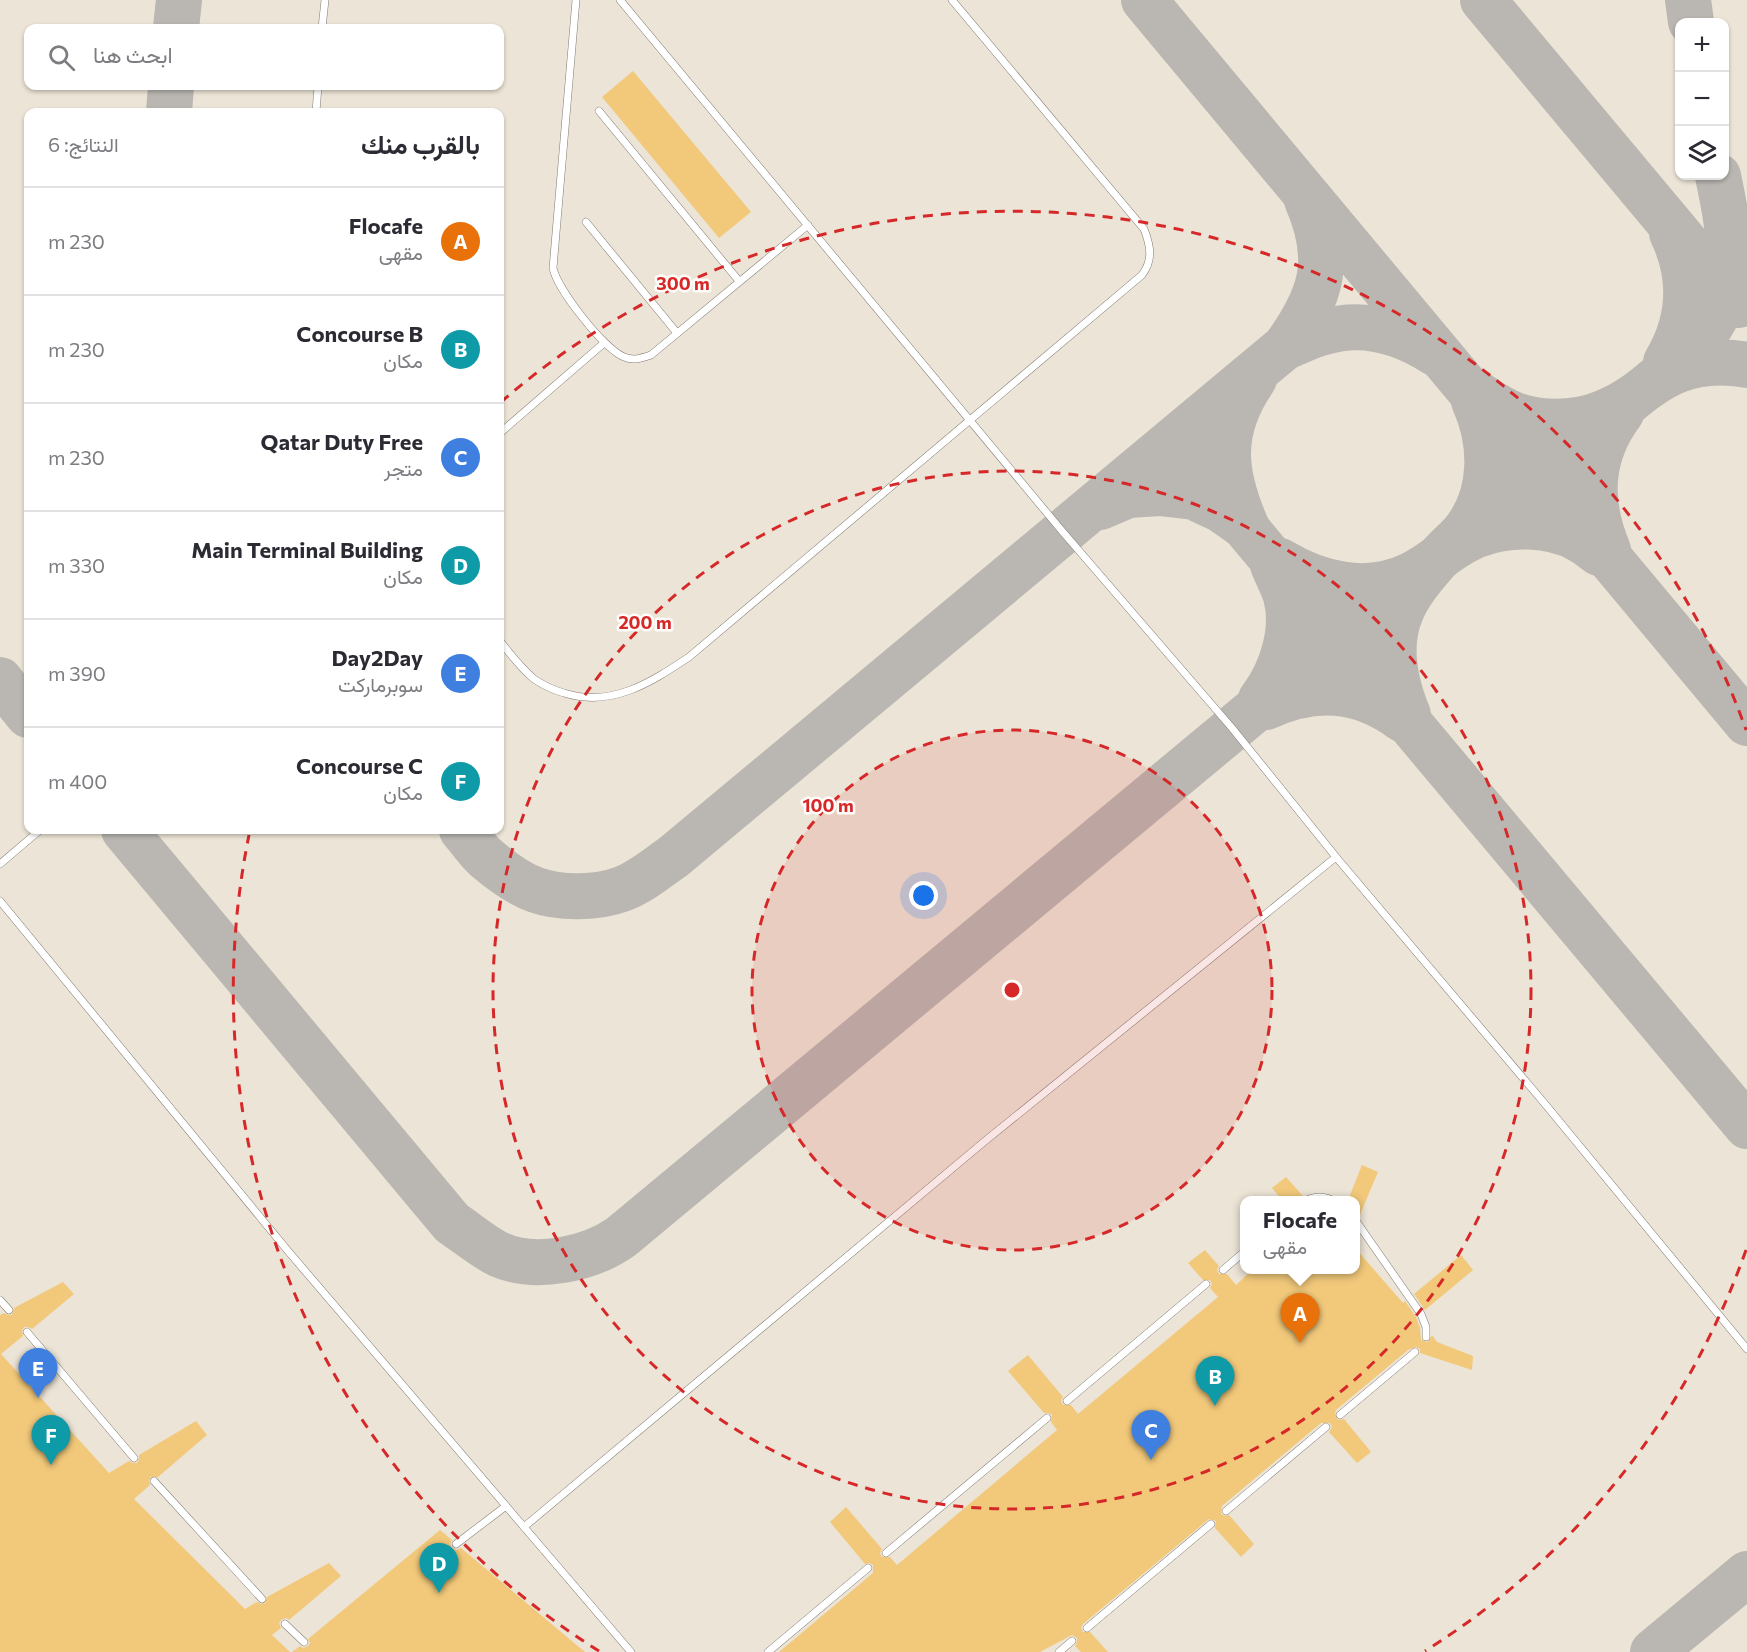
<!DOCTYPE html>
<html lang="ar">
<head>
<meta charset="utf-8">
<style>
  body { margin:0; font-family:Commissioner,Vazirmatn,sans-serif; background:#f7f7f7; color:#2b2b33; direction:rtl }
  .controls { position:absolute; right:18px; top:18px; display:grid; overflow:hidden; border-radius:12px; box-shadow:0 2px 4px #0004 }
  .controls button { width:54px; height:54px; display:grid; place-items:center; padding:0; border:0; border-bottom:2px solid #e1e1e2; background:#fff; color:#2b2b33; font:30px sans-serif }
  .you { position:absolute; left:924px; top:896px; width:21px; height:21px; margin:-15px; border:4px solid #fff; border-radius:50%; background:#1a73e8; box-shadow:0 0 0 9px #1a73e833 }
  .badge { display:grid; place-items:center; width:39px; height:39px; border-radius:50%; background:#704bc4; color:#fff; font-size:20px; font-weight:700 }
  .pin { position:absolute; translate:-50% -50px; filter:drop-shadow(0 2px 3px #0008) }
  .pin::after { content:''; position:absolute; top:32px; width:21px; height:18px; background:inherit; clip-path:polygon(0 0,100% 0,50% 100%) }
  .popup { position:absolute; left:1240px; top:1196px; width:120px; height:78px; box-sizing:border-box; display:grid; place-content:center; border-radius:12px; background:#fff; filter:drop-shadow(0 2px 4px #0005); font-size:20px; white-space:nowrap; color:#7c7c81 }
  .popup b { font-size:22px; color:#2b2b33 }
  .popup::after { content:''; position:absolute; left:50%; top:100%; margin-left:-12px; border:12px solid transparent; border-top-color:#fff }
  .list { margin:0; padding:0; list-style:none }
  h2 { display:flex; justify-content:space-between; align-items:center; height:78px; margin:0; padding:0 24px; font-size:26px }
  h2 small { font-size:20px; font-weight:400; color:#7c7c81 }
  .list li { display:grid; grid-template-columns:39px 1fr auto; gap:18px; align-items:center; box-sizing:border-box; height:108px; padding:0 24px; border-top:2px solid #e1e1e2 }
  .list b { display:block; font-size:22px; white-space:nowrap }
  .list p { margin:0; font-size:20px; white-space:nowrap; color:#7c7c81 }
  .list em { font-size:20px; font-style:normal; color:#7c7c81 }
  .icon { flex:none; width:33px; height:33px; fill:none; stroke:currentColor; stroke-width:2; stroke-linecap:round; stroke-linejoin:round }
  .map { position:relative; flex:none; width:1747px; height:1652px; overflow:hidden; direction:ltr }
  .search { position:absolute; background:#fff; box-shadow:0 2px 4px #0004; left:24px; top:24px; width:480px; height:66px; display:flex; align-items:center; gap:15px; box-sizing:border-box; padding:0 21px; border-radius:12px; color:#7c7c81; font-size:22px }
  .panel { position:absolute; background:#fff; box-shadow:0 2px 4px #0004; left:24px; top:108px; width:480px; height:726px; border-radius:12px; direction:rtl }
  .map>svg:first-child { display:block }
  .built { fill:#ece4d6; fill-rule:evenodd }
  .lines { fill:none; stroke-linecap:round; stroke-linejoin:round }
  .taxiway { stroke:#bab7b2; stroke-width:46 }
  .building { fill:#f2c97b }
  .service-casing { stroke:#7f7c76; stroke-width:8 }
  .service { stroke:#fff; stroke-width:7 }
  .ring { fill:none; stroke:#d62828; stroke-width:3; stroke-dasharray:10 8 }
  .centre { fill:#d62828; stroke:#fefdfa; stroke-width:3 }
  .ring-label { font-size:18px; text-anchor:middle; font-weight:bold; fill:#d62828; stroke:#fefdfa; stroke-width:5; stroke-linejoin:round; paint-order:stroke }
</style>
</head>
<body>
<div class="map">
<svg width="1747" height="1652" viewBox="0 0 1747 1652">
  <rect width="100%" height="100%" fill="#f3efe8"/>
  <path class="built" d="M0,0H1747V1652H0ZM1680,22H1724V176H1680ZM28,28H500V86H28ZM28,112H500V830H28ZM1244,1200H1356V1270H1244Z"/>
  <g class="lines">
    <g class="taxiway">
      <polyline points="1144,0 1747,723"/>
      <polyline points="1483,0 1738,305"/>
      <polyline points="1688,0 1691,22"/>
      <polyline points="176,28 179,0"/>
      <polyline points="169,112 171,86"/>
      <path d="M1307,200C1333,260 1322,296 1285,347C1298,342 1311,335 1324,332C1363,320 1402,332 1435,353"/>
      <path d="M1666,362C1691,320 1693,277 1672,233"/>
      <path d="M1478,394C1490,402 1504,412 1518,416C1551,426 1586,423 1616,407C1635,398 1651,382 1671,373C1694,362 1722,360 1747,365"/>
      <polyline points="1173,441 1747,1126"/>
      <path d="M1100,507L1128,495L1160,493L1194,497L1220,509L1247,528C1223,473 1218,431 1254,379"/>
      <path d="M1608,550C1588,502 1589,456 1621,413"/>
      <path d="M1280,561C1320,585 1367,596 1411,575C1434,564 1453,544 1477,535C1508,523 1551,523 1580,540C1586,543 1592,548 1599,553"/>
      <polyline points="0,680 28,715"/>
      <path d="M1261,699C1282,672 1295,630 1286,596C1283,586 1277,575 1273,565"/>
      <path d="M1266,707C1314,685 1359,687 1402,719"/>
      <path d="M1408,715C1395,683 1387,645 1401,612C1409,592 1424,575 1438,559C1446,548 1458,540 1466,529C1494,492 1492,441 1474,401"/>
      <path d="M124,830L452,1223C467,1233 482,1246 498,1254C535,1271 590,1259 621,1237L1340,639L1671,367C1680,359 1690,351 1698,342C1742,295 1730,233 1718,176"/>
      <path d="M462,830C470,839 477,850 486,858C500,870 519,884 536,890C561,899 598,898 622,889C641,882 657,868 673,857L1285,347"/>
      <polyline points="1653,1652 1747,1574"/>
    </g>
  </g>
  <g class="building">
    <polygon points="633,71 751,212 719,238 602,97"/>
    <polygon points="1362,1165 1378,1172 1359,1217 1356,1215 1356,1200 1348,1200"/>
    <polygon points="1286,1177 1303,1196 1302,1200 1282,1200 1272,1188"/>
    <polygon points="1356,1249 1403,1303 1405,1301 1416,1317 1420,1328 1421,1340 1428,1342 1432,1335 1437,1342 1473,1356 1472,1370 1420,1353 1420,1349 1416,1347 1408,1350 1336,1410 1335,1414 1338,1420 1344,1419 1371,1452 1357,1463 1329,1432 1332,1427 1330,1423 1321,1423 1222,1506 1221,1514 1225,1516 1229,1515 1254,1544 1241,1557 1215,1528 1216,1521 1209,1519 1083,1624 1081,1628 1083,1632 1090,1632 1108,1652 1081,1652 1075,1646 1077,1642 1077,1638 1072,1635 1040,1652 779,1652 873,1573 873,1565 869,1563 865,1564 830,1522 846,1507 882,1549 880,1553 882,1557 890,1557 897,1565 1057,1430 1051,1422 1052,1415 1048,1413 1044,1413 1008,1371 1028,1355 1063,1397 1061,1401 1063,1405 1071,1405 1078,1414 1218,1297 1210,1288 1212,1284 1210,1280 1203,1280 1188,1263 1205,1250 1219,1266 1217,1270 1219,1274 1227,1274 1236,1285 1253,1269 1356,1269"/>
    <polygon points="1461,1255 1473,1270 1425,1310 1414,1294"/>
    <polygon points="63,1282 74,1294 32,1329 28,1327 24,1327 22,1331 23,1336 1,1354 109,1473 129,1461 133,1463 137,1463 139,1459 139,1455 196,1421 207,1435 158,1477 151,1477 149,1480 150,1485 134,1499 245,1609 257,1602 261,1604 265,1603 267,1597 329,1563 341,1576 289,1620 286,1618 281,1620 279,1623 281,1628 272,1635 290,1652 0,1652 0,1315 4,1313 8,1315 12,1315 14,1308"/>
    <polygon points="440,1530 452,1540 450,1544 452,1548 456,1550 461,1548 585,1652 292,1652 300,1646 303,1648 308,1646 310,1643 308,1639"/>
  </g>
  <g class="lines">
    <defs>
      <g id="service">
        <path d="M576,0L553,268C557,289 604,349 624,357C634,361 642,358 651,355L808,225"/>
        <polyline points="620,0 1062,531 1232,728 1336,857 1545,1104 1747,1349"/>
        <polyline points="322,28 325,0"/>
        <polyline points="599,111 739,281"/>
        <polyline points="316,112 318,86"/>
        <polyline points="586,222 677,333"/>
        <polyline points="500,433 604,343"/>
        <path d="M500,641C510,654 521,668 534,679C543,685 553,690 564,693C611,708 650,683 689,657L1142,275C1153,260 1151,247 1144,229L952,0"/>
        <polyline points="0,864 40,830"/>
        <polyline points="0,901 288,1251 524,1527 985,1141 1336,857"/>
        <path d="M1307,1200C1317,1196 1322,1196 1332,1200"/>
        <polyline points="1356,1221 1421,1314 1426,1327 1426,1337"/>
        <polyline points="1223,1270 1244,1252"/>
        <polyline points="0,1300 9,1310"/>
        <polyline points="27,1332 134,1458"/>
        <polyline points="1067,1401 1206,1284"/>
        <polyline points="1340,1415 1415,1352"/>
        <polyline points="154,1481 262,1599"/>
        <polyline points="1226,1511 1326,1427"/>
        <polyline points="524,1527 631,1652"/>
        <polyline points="456,1544 506,1506"/>
        <polyline points="886,1553 1047,1418"/>
        <polyline points="285,1624 304,1642"/>
        <polyline points="1087,1628 1211,1524"/>
        <polyline points="768,1652 868,1568"/>
        <polyline points="1059,1652 1072,1641"/>
      </g>
    </defs>
    <use href="#service" class="service-casing"/>
    <use href="#service" class="service"/>
  </g>
  <circle cx="1012" cy="990" r="260" fill="#d62828" fill-opacity=".12"/>
  <g class="ring">
    <circle cx="1012" cy="990" r="260"/>
    <circle cx="1012" cy="990" r="519"/>
    <path d="M1746 1250A779 779 0 0 1 1425 1651M599 1651A779 779 0 0 1 249 835M501 402A779 779 0 0 1 1746 730"/>
  </g>
  <circle cx="1012" cy="990" r="9" class="centre"/>
  <g class="ring-label">
    <text x="683" y="290">300 m</text>
    <text x="645" y="629">200 m</text>
    <text x="828" y="812">100 m</text>
  </g>
</svg>
<div class="controls">
<button>+</button>
<button>−</button>
<button><svg class="icon" aria-label="layers" viewBox="0 0 24 24"><path d="M12 4l9 5-9 5-9-5zM3 14l9 5 9-5"/></svg></button>
</div>
<div class="you"></div>
<div class="pin badge" style="left:1300px;top:1343px;background:#e8710a">A</div>
<div class="popup"><b>Flocafe</b>مقهى</div>
<div class="pin badge" style="left:1215px;top:1406px;background:#0f9aa8">B</div>
<div class="pin badge" style="left:1151px;top:1460px;background:#3f7fe0">C</div>
<div class="pin badge" style="left:439px;top:1593px;background:#0f9aa8">D</div>
<div class="pin badge" style="left:38px;top:1398px;background:#3f7fe0">E</div>
<div class="pin badge" style="left:51px;top:1465px;background:#0f9aa8">F</div>
<div class="search"><svg class="icon" aria-label="search" viewBox="0 0 24 24"><circle cx="10" cy="10" r="6"/><path d="M15 15l6 6"/></svg>ابحث هنا</div>
<section class="panel">
<h2>بالقرب منك<small>النتائج: 6</small></h2>
<ul class="list">
<li><span class="badge" style="background:#e8710a">A</span><div><b>Flocafe</b><p>مقهى</p></div><em>230 m</em></li>
<li><span class="badge" style="background:#0f9aa8">B</span><div><b>Concourse B</b><p>مكان</p></div><em>230 m</em></li>
<li><span class="badge" style="background:#3f7fe0">C</span><div><b>Qatar Duty Free</b><p>متجر</p></div><em>230 m</em></li>
<li><span class="badge" style="background:#0f9aa8">D</span><div><b>Main Terminal Building</b><p>مكان</p></div><em>330 m</em></li>
<li><span class="badge" style="background:#3f7fe0">E</span><div><b>Day2Day</b><p>سوبرماركت</p></div><em>390 m</em></li>
<li><span class="badge" style="background:#0f9aa8">F</span><div><b>Concourse C</b><p>مكان</p></div><em>400 m</em></li>
</ul>
</section>
</div>
</body>
</html>
